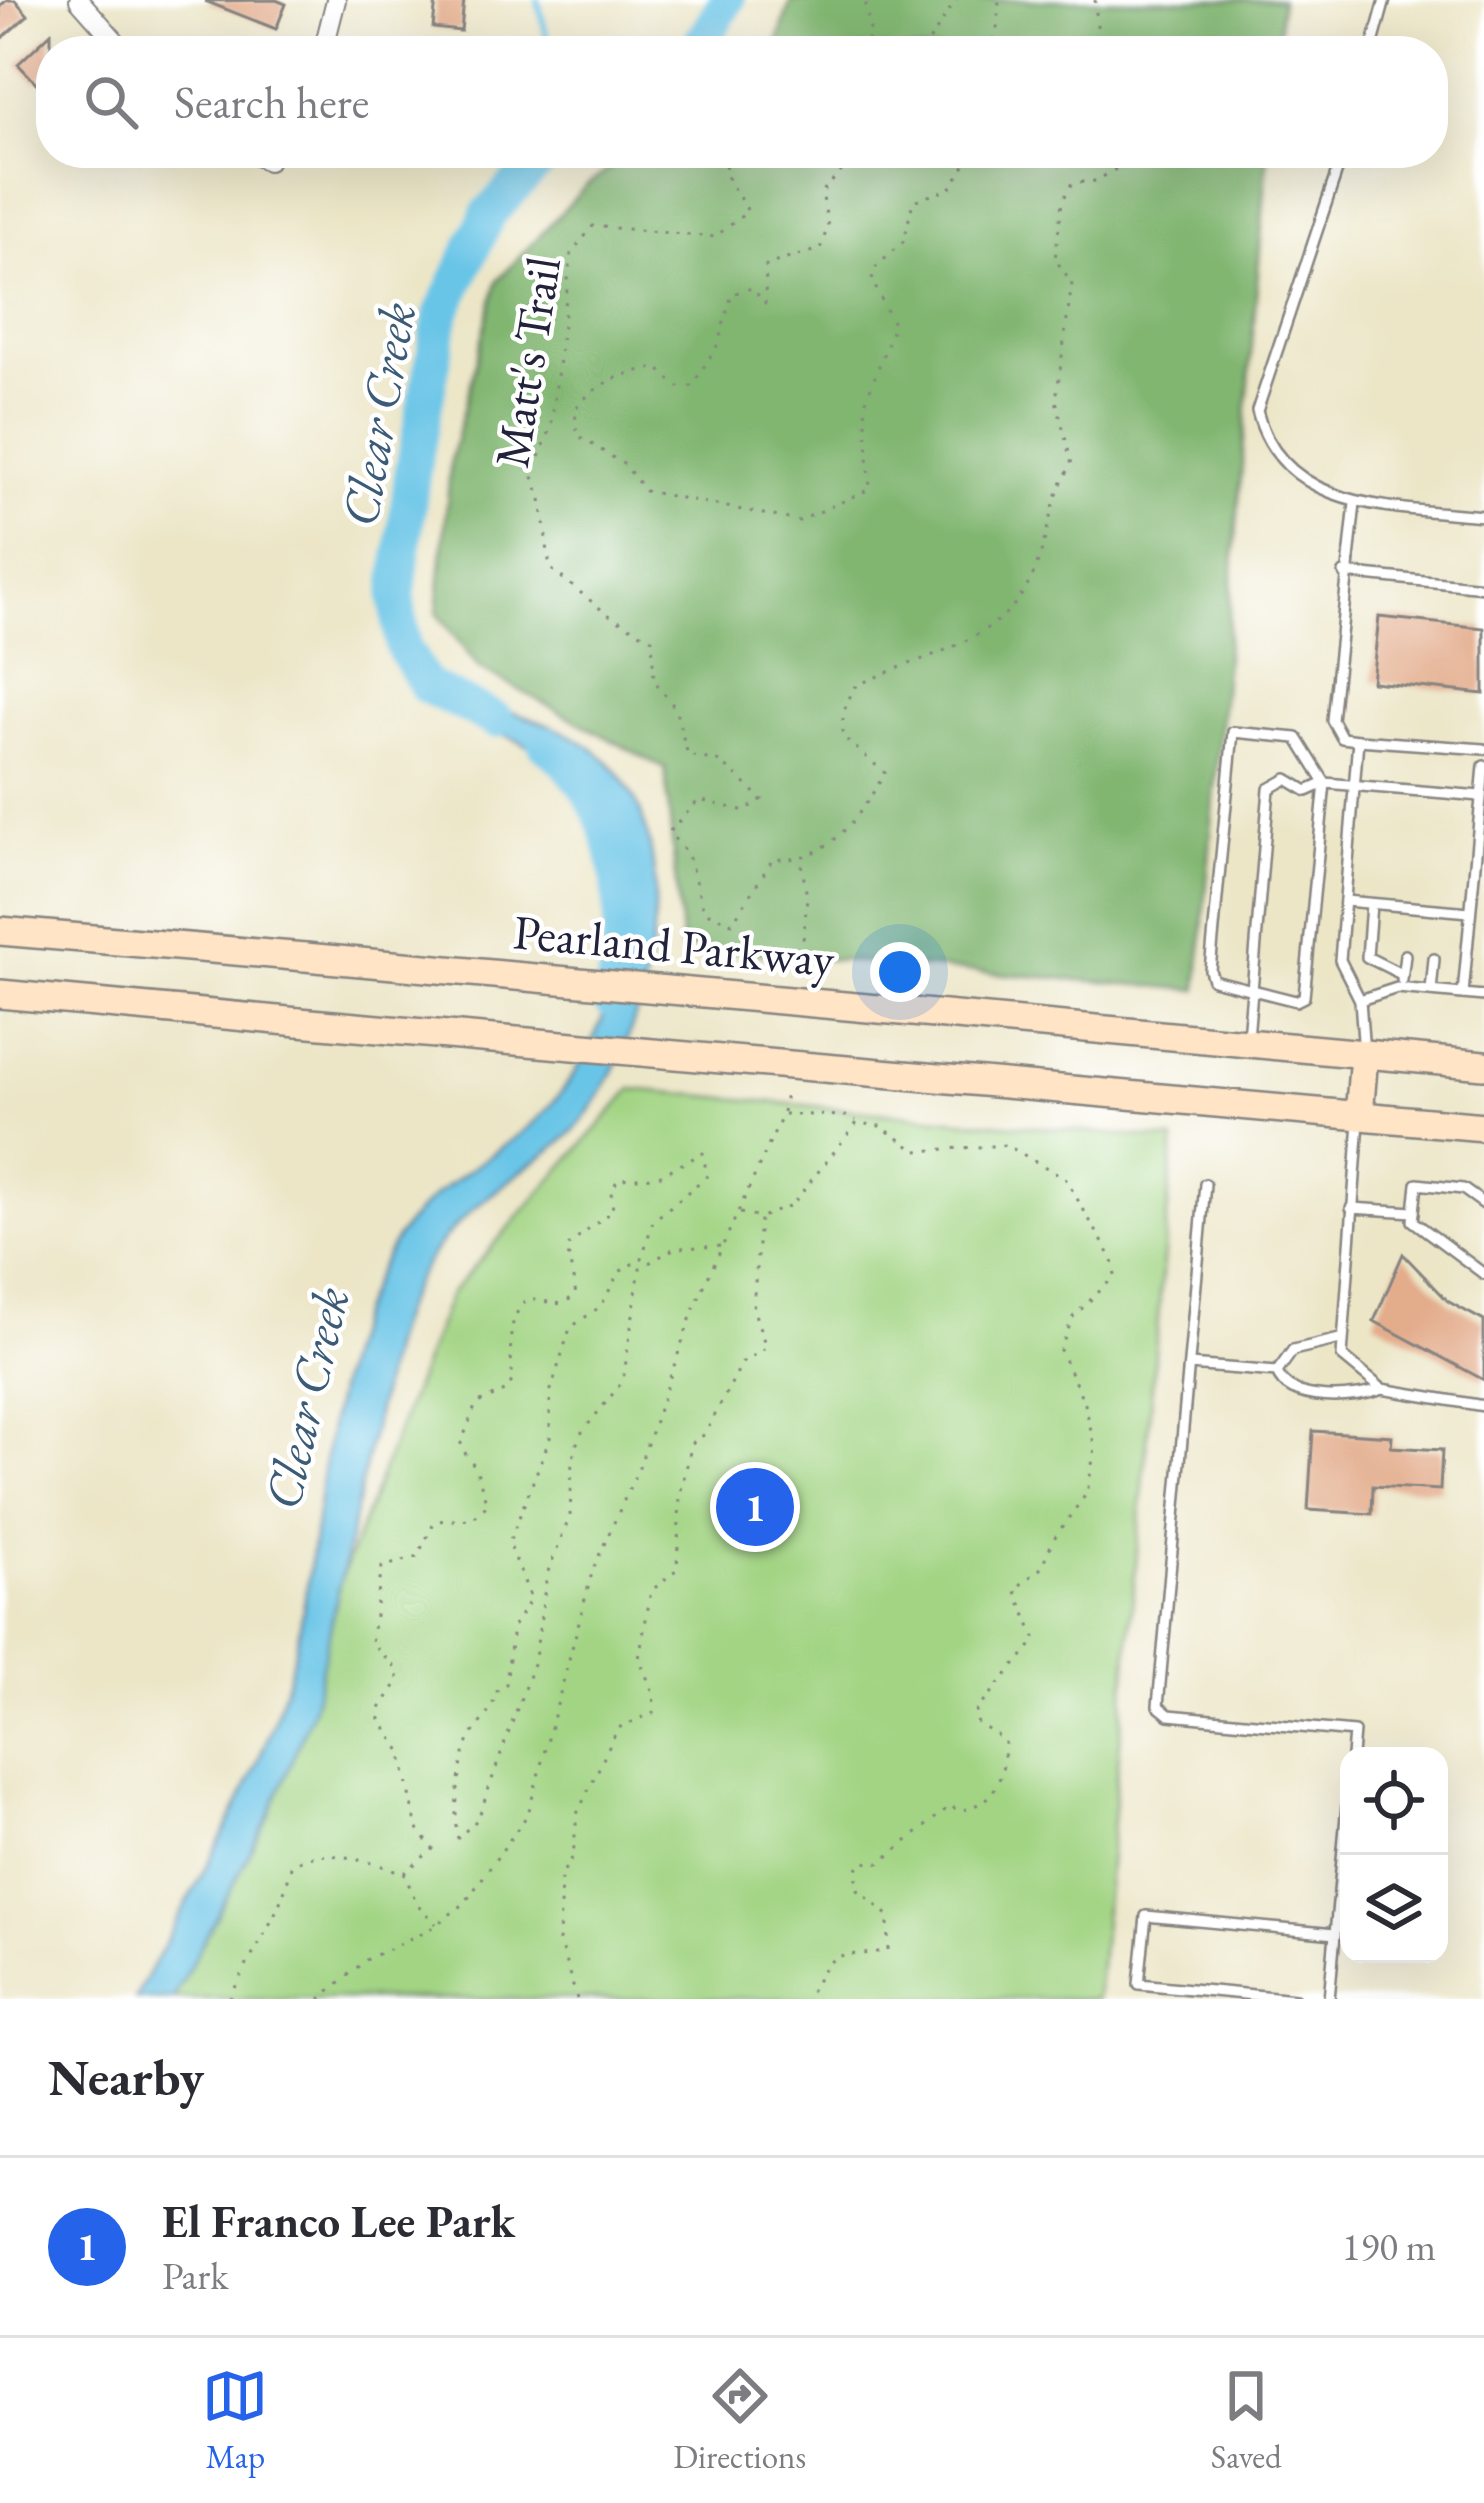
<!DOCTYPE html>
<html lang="en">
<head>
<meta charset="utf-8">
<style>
  body { margin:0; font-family:"EB Garamond",serif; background:#f7f7f7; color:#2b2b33 }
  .controls { position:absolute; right:36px; bottom:36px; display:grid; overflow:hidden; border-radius:24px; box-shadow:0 12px 48px #0002 }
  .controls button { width:108px; height:108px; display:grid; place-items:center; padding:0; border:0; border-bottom:3px solid #e1e1e2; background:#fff; color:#2b2b33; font:60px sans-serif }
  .you { position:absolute; left:900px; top:972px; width:42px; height:42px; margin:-30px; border:9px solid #fff; border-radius:50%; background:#1a73e8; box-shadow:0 0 0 18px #1a73e833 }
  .badge { display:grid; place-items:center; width:78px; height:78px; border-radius:50%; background:#2563eb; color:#fff; font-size:39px; font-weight:700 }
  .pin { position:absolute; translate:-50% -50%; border:6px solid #fff; box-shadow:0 3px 12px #0006 }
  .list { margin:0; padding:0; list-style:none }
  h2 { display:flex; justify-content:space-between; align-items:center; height:156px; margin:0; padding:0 48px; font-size:51px }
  h2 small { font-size:39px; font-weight:400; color:#7c7c81 }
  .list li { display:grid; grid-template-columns:78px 1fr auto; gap:36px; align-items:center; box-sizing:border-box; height:180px; padding:0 48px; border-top:3px solid #e1e1e2 }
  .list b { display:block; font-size:45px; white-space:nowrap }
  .list p { margin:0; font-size:39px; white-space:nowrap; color:#7c7c81 }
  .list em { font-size:39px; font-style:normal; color:#7c7c81 }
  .icon { flex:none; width:66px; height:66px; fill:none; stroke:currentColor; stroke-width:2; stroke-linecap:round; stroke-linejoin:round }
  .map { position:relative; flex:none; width:1484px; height:1999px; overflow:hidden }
  .search { position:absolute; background:#fff; box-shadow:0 12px 48px #0002; left:36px; right:36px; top:36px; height:132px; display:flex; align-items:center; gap:30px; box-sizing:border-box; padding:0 42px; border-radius:48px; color:#7c7c81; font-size:45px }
  .sheet { height:336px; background:#fff }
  nav { display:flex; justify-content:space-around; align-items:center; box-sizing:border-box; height:168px; border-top:3px solid #e1e1e2; background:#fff; font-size:33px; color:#7c7c81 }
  nav a { display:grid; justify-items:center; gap:6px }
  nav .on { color:#2563eb }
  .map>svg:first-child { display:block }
  .green { fill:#a2d483; stroke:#627b5f; stroke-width:3 }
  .forest { fill:#81b671; stroke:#526c56; stroke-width:3 }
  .water { fill:#69c5e7; stroke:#467491; stroke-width:3 }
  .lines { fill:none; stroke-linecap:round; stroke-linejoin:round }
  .stream { stroke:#69c5e7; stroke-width:6 }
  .river { stroke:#69c5e7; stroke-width:36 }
  .building { fill:#e3ac8b }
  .service-casing { stroke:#878481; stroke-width:14 }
  .minor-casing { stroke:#878481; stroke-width:22 }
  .secondary-casing { stroke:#878481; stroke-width:32 }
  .path { stroke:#878481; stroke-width:3; stroke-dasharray:3 9; stroke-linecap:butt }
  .service { stroke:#fff; stroke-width:9 }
  .minor { stroke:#fff; stroke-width:18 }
  .secondary { stroke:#ffe4c6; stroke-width:27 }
  .secondary-bridge-casing { stroke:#878481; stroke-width:32; stroke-linecap:butt }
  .secondary-bridge { stroke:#ffe4c6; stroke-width:27 }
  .labels { text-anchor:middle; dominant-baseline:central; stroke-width:9; stroke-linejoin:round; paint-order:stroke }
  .street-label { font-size:48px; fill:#22223b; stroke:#fff }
  .water-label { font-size:51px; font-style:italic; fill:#3b5b77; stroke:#fff }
</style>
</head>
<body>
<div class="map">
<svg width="1484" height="1999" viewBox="0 0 1484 1999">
  <rect width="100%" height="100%" fill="#fff"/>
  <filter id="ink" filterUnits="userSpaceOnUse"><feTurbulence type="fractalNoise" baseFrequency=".00833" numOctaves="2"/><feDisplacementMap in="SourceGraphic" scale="24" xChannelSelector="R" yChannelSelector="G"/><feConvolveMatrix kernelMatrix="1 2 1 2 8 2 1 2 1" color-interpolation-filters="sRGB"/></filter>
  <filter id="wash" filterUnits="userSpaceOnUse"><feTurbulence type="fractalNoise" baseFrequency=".004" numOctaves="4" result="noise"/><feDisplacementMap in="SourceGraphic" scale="48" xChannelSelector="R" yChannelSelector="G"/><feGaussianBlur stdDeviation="2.7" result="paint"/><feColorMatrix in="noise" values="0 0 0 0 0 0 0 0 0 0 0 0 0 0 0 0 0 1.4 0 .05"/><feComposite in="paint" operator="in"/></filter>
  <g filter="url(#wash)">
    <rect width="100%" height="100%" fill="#ece6c7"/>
    <polygon class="green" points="632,1089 1174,1140 1097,1999 151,1999 287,1720 450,1294"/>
    <g class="forest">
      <polygon points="791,0 1281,0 1277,51 775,51"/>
      <polygon points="632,153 1268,153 1198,990 682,947 665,769 479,668 437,613 451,459 497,281 587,185"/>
    </g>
    <path class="water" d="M461,696C509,712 574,726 610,764C694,850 647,1049 575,1129C560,1146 536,1160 518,1174C449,1225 414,1261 391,1345L313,1708L269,1816L173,1999H135C192,1889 266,1775 294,1654C325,1520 318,1374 389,1250C423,1191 479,1168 530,1126C585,1080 630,973 630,900C629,764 545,762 448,705Z"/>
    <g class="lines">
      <polyline class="stream" points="538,0 550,51"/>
      <g class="river">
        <polyline points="696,51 727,0"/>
        <polyline points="496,720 426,686 403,647 397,599 412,474 442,313 489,213 547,153"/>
        <path d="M546,744C622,802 634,912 610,1000"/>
      </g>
    </g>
    <g id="blocks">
      <g class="building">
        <polygon points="7,0 15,0 28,15 0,40 0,6"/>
        <polygon points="276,0 286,4 276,29 205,1"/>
        <polygon points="436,0 464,0 461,31 433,28"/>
        <polygon points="51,33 51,69 36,83 18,64"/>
        <polygon points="1379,617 1484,628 1484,694 1372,682"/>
        <polygon points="1403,1254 1449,1302 1484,1321 1484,1380 1374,1321"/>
        <polygon points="1313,1431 1392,1436 1391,1447 1442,1450 1440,1490 1373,1486 1372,1514 1308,1510"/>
      </g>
    </g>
  </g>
  <g filter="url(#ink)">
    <use href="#blocks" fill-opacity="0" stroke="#878481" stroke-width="3"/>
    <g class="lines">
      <defs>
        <g id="service">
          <polyline points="1371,51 1385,0"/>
          <path d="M1343,153L1257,411C1283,513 1398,507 1484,516"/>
          <polyline points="1355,503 1332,720 1342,738 1358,740"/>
          <polyline points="1344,573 1484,587"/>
          <polygon points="1233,732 1297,738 1325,783 1304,997 1296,1001 1213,980 1210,970"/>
          <polyline points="1345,901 1470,912"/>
          <polyline points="1371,904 1367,957 1403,975"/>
          <polyline points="1402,980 1405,955"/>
          <polyline points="1431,991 1434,959"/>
          <polyline points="1463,994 1484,766"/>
          <polyline points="1360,1000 1397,988 1484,996"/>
          <polyline points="1248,1038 1269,789 1287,779 1307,791 1325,783 1481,796"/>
          <polyline points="1364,1053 1360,1000 1340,960 1358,740 1484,749"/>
          <polyline points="1359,1121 1342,1356 1382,1389 1484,1406"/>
          <polyline points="1205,1184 1158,1706 1169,1715 1354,1732 1352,1756"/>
          <polyline points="1484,1204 1463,1189 1417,1184 1413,1221 1484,1274"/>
          <polyline points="1351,1208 1414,1212"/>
          <path d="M1340,1339L1293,1350L1277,1372C1289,1405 1357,1399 1382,1389"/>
          <polyline points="1189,1365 1277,1372"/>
          <polyline points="1295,1999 1139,1984 1146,1916 1335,1934"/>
          <polyline points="1329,1999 1349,1784"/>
        </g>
        <g id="minor">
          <polyline points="79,0 124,51"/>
          <polyline points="323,51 336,0"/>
          <polyline points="252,153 268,161 272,153"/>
        </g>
        <g id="secondary">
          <polyline points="0,931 305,957"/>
          <polyline points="0,994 299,1022"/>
          <polyline points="934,1014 1484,1065"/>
          <polyline points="927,1077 1484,1127"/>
          <polyline points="1359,1116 1364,1055"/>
        </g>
      </defs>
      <use href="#service" class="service-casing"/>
      <use href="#minor" class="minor-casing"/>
      <use href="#secondary" class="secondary-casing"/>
      <g class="path">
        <polyline points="1095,0 1099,51"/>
        <polyline points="860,51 871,36 865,0"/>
        <polyline points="923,51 956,0"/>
        <polyline points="989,51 997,30 999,0"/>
        <path d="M723,153L728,180L748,211L715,237L593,226L571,254L551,428L532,474L541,499L550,568L607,614L652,639L654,680L675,708L688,755L721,762L762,799L745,811L699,800L669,832L688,855L704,911L732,923L773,859C830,863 858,818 885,773L843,737V713L854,687C919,654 1005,646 1035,570C1049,535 1050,496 1072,465L1056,400L1072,283L1055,259L1062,202L1072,183L1096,181L1142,153"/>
        <path d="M858,153L822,192L828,226L820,249L766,265L765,303L752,288L732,294L718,344L692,386L677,387L658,368C625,371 596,383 575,409L577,435L625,465L645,491L799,521L870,489L865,403L894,326L872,280L874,269L904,241L913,201L950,189L973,153"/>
        <polyline points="800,975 807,897 801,861"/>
        <polyline points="783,1112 786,1092"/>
        <path d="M740,1213L761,1217L791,1206L857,1123L880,1126L917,1151L1006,1145L1065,1178L1113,1260L1115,1276L1073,1317L1060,1350L1085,1404L1095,1448L1087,1493L1056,1535L1040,1569L1015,1589L1036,1640L975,1713L978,1724L1005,1740C1004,1778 997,1802 959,1811L950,1806L880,1863L861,1862L856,1870L858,1890L888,1915V1950C838,1962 837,1938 807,1999"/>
        <path d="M404,1873L433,1849L417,1828L401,1751L380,1720L379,1710L399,1680L394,1666L371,1643L382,1567L417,1557L435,1521L473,1519L487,1505L476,1468L460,1446L476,1404L505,1391L513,1380C511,1353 504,1317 529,1299L562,1304L576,1295L567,1247L613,1210L611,1192L618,1179L657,1177L703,1153L707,1176L653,1221L642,1258L619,1272L601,1306L570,1328L550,1393V1438L509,1543L531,1599L513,1627L506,1684L498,1688C492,1715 476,1723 467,1745C460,1761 452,1824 458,1838L478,1819L535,1658L547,1574L570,1516L572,1461L579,1436L623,1381L640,1268L675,1248L725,1246"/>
        <path d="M230,1999C250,1952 281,1918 291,1866C321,1843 372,1863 404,1873L417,1904L436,1924"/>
        <polyline points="320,1999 366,1960 430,1929 464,1904 528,1814 593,1569 639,1467 694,1308 783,1114 846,1116 856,1121"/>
        <polyline points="577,1999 559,1941 561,1875 573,1857 577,1814 618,1728 653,1713 654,1695 639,1658 651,1591 677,1569 680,1495 692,1443 705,1434 742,1363 766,1347 753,1308 760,1219"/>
      </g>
      <use href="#service" class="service"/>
      <use href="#minor" class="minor"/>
      <use href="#secondary" class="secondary"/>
      <defs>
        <g id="secondary-bridge">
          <polyline points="305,957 934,1014"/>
          <polyline points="299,1022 927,1077"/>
        </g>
      </defs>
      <use href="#secondary-bridge" class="secondary-bridge-casing"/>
      <use href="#secondary-bridge" class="secondary-bridge"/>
    </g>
  </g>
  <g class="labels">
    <g class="street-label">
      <text transform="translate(527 362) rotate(-81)">Matt's Trail</text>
      <text transform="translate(674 945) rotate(5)">Pearland Parkway</text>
    </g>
    <g class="water-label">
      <text transform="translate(378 414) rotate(-80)">Clear Creek</text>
      <text transform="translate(306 1398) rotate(-77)">Clear Creek</text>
    </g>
  </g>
</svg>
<div class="controls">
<button><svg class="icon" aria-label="locate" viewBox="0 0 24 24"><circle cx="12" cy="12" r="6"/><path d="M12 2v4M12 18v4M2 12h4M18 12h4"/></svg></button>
<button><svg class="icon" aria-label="layers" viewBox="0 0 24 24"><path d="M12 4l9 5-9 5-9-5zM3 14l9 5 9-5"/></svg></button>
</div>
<div class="you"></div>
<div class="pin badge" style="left:755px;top:1507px">1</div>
<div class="search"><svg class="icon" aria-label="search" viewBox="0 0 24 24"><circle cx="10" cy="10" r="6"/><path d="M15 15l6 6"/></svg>Search here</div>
</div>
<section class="sheet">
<h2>Nearby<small></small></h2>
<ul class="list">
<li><span class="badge">1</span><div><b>El Franco Lee Park</b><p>Park</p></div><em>190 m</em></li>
</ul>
</section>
<nav>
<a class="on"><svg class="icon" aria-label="map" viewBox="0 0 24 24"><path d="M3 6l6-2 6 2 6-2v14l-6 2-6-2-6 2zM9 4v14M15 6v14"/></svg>Map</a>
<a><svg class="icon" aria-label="directions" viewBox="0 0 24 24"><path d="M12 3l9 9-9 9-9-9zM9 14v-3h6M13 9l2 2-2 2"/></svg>Directions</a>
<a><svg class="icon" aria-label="saved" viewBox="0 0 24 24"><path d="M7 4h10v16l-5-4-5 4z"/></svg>Saved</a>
</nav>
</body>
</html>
